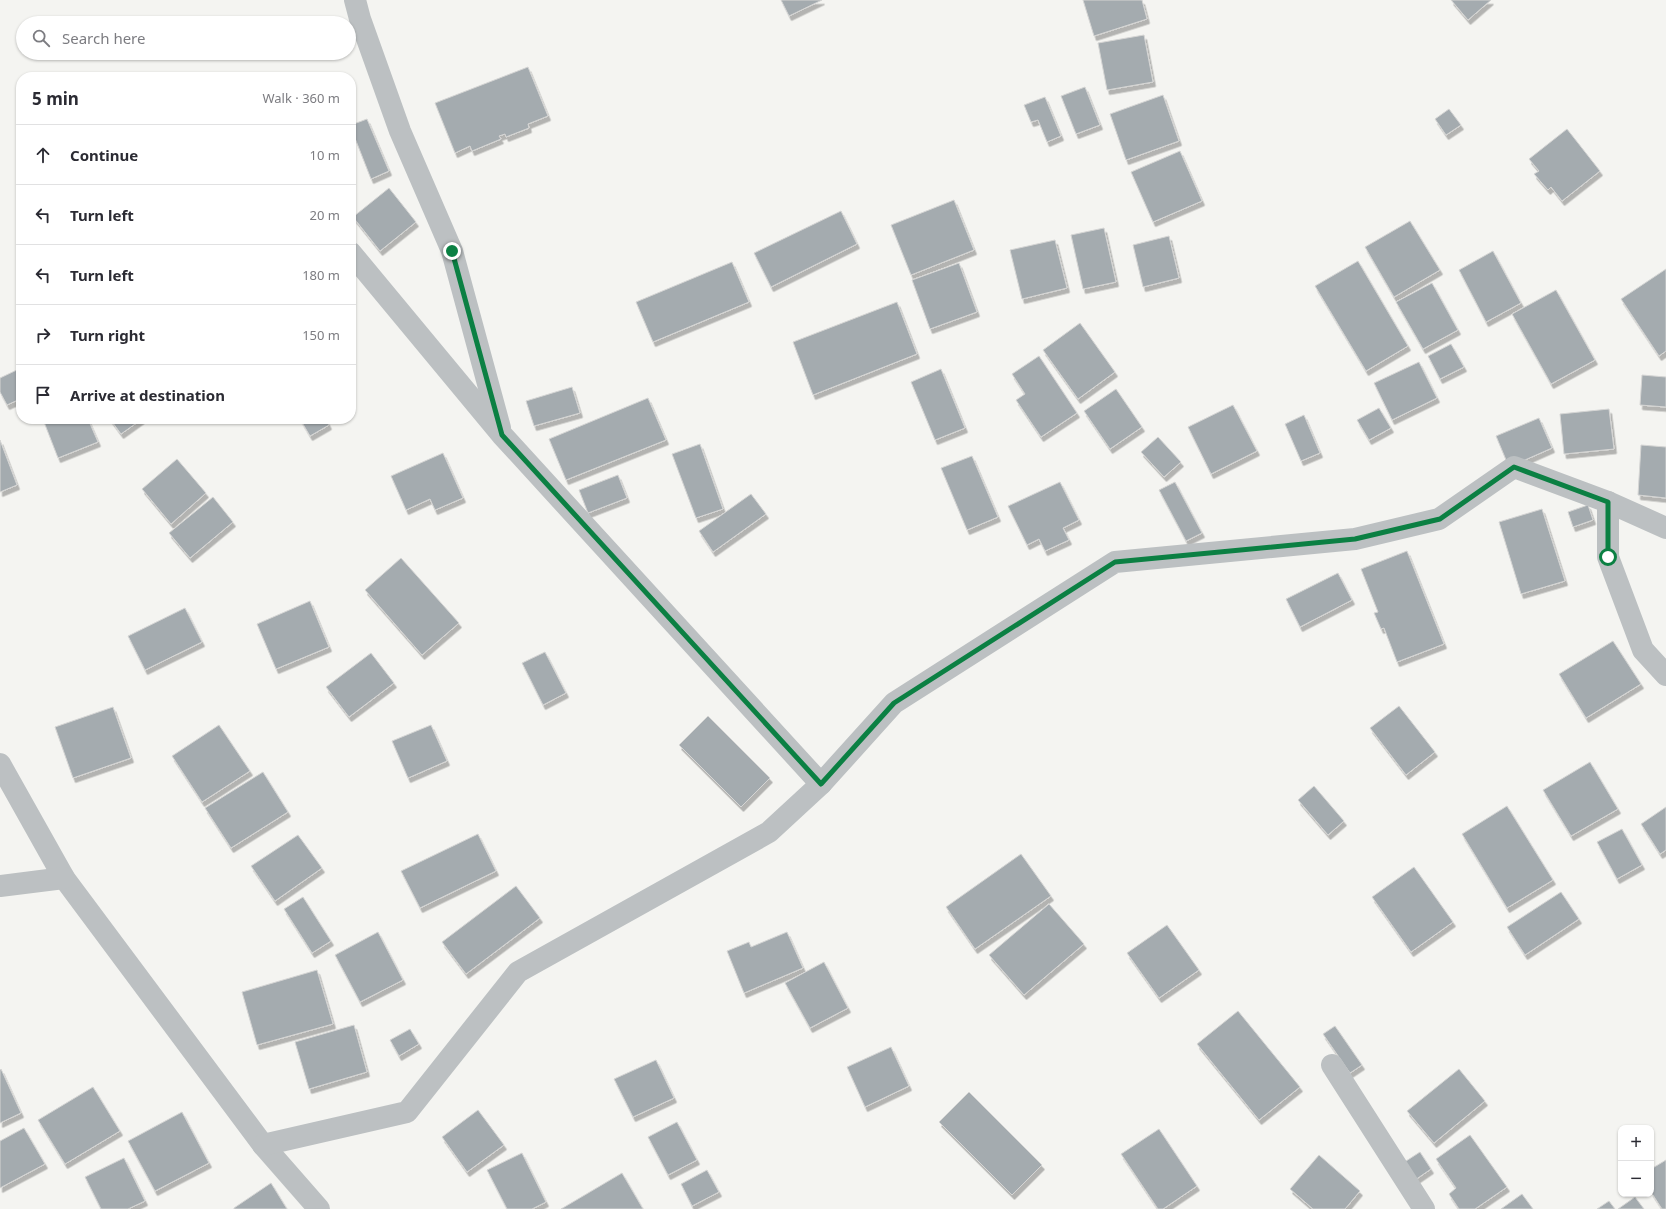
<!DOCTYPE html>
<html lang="en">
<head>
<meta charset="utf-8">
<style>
  body { margin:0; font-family:"Noto Sans",sans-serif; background:#f2f2f3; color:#2b2b33 }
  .controls { position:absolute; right:12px; bottom:12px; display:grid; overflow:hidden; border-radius:8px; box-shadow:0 1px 3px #0004 }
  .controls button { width:36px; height:36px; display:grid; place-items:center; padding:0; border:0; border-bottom:1px solid #e1e1e2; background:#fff; color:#2b2b33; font:20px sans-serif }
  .stop { position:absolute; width:12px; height:12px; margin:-9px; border:3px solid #0b8043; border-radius:50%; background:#fff }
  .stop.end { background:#0b8043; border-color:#fff; box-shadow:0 1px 4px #0008 }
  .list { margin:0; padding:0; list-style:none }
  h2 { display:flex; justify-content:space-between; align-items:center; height:52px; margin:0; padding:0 16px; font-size:17px }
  h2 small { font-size:13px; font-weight:400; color:#7c7c81 }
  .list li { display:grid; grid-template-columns:26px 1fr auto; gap:12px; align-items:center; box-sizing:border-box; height:60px; padding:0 16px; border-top:1px solid #e1e1e2 }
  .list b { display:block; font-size:15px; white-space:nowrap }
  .list em { font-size:13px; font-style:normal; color:#7c7c81 }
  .icon { flex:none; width:22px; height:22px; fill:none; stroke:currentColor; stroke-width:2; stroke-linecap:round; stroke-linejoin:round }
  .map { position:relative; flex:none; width:1666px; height:1209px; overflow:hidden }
  .search { position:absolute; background:#fff; box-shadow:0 1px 3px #0004; left:16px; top:16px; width:340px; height:44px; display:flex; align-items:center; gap:10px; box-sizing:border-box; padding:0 14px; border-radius:22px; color:#7c7c81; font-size:15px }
  .panel { position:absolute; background:#fff; box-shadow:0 1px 3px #0004; left:16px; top:72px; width:340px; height:352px; border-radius:16px }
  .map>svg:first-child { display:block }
  .building { fill:#a4abaf; stroke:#d5d5d4; filter:url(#shadow) }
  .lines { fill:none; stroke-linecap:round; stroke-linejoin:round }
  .street { stroke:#bcc0c2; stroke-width:22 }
  .route { stroke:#0b8043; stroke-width:5 }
</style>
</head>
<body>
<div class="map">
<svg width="1666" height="1209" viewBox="0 0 1666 1209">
  <defs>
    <filter id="shadow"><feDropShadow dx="2.5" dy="4.5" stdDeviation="0" flood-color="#0004"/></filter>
  </defs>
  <rect width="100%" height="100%" fill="#f4f4f1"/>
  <g class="building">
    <polygon points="781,0 822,0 789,16"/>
    <polygon points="1083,0 1142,0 1147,19 1094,36"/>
    <polygon points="1451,0 1491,0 1468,20"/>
    <polygon points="1144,35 1153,82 1107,90 1098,43"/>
    <polygon points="528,67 548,116 528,124 529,128 506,137 505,134 499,136 501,139 472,151 470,146 455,153 435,103"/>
    <polygon points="1085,87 1100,125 1076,134 1061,96"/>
    <polygon points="1163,95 1179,141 1126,160 1110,114"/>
    <polygon points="1045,97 1061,136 1047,142 1038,120 1031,122 1024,105"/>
    <polygon points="1449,109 1461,125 1446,135 1435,119"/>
    <polygon points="367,119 389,171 371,179 351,128 351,125"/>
    <polygon points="1567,129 1600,171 1562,201 1551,187 1548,190 1534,174 1539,171 1529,159"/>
    <polygon points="1180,151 1202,201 1153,222 1131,172"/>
    <polygon points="389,188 416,222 380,251 353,217"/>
    <polygon points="954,200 974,250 911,275 891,225"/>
    <polygon points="841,211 857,244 771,287 754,253"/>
    <polygon points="1410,221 1440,270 1394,297 1365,247"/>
    <polygon points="1104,228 1116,282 1083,289 1071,235"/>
    <polygon points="1169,236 1179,278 1143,287 1133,245"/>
    <polygon points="1055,240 1067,288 1022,299 1010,250"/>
    <polygon points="1493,251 1521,303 1486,322 1459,270"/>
    <polygon points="1358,261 1408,346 1366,371 1315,286"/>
    <polygon points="732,262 749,302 653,342 636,302"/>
    <polygon points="959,263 977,312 930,329 912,280"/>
    <polygon points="1666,269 1666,351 1659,356 1621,299"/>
    <polygon points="1432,283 1458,330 1423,349 1396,302"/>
    <polygon points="1556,290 1595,360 1551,384 1512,314"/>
    <polygon points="897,302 917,354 813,395 793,342"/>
    <polygon points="1080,323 1115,372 1078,399 1043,350"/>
    <polygon points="1451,344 1464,367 1440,379 1428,356"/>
    <polygon points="1039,356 1077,413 1041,437 1016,400 1025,394 1012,374"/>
    <polygon points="1419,362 1437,398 1392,420 1374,383"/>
    <polygon points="21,368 21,402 20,399 7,405 0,392 0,378"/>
    <polygon points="941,369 965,428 935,440 911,382"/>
    <polygon points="1642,375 1666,377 1666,407 1640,405"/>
    <polygon points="572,387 580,413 534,426 526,401"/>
    <polygon points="1116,389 1142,427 1110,449 1084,411"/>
    <polygon points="648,398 666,440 566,480 549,439"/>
    <polygon points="1233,405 1257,451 1211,474 1188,427"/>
    <polygon points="1379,408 1391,428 1369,440 1357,420"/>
    <polygon points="1609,409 1614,449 1564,454 1560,414"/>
    <polygon points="1304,415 1320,453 1301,461 1285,424"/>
    <polygon points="1539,418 1552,448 1509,467 1496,436"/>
    <polygon points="50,419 88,419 98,442 58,458 44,422"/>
    <polygon points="110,419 142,419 121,434"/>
    <polygon points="300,419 326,419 329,425 310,436"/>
    <polygon points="1158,437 1181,462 1164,477 1141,452"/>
    <polygon points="0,440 17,485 0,492"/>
    <polygon points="700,444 723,509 696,518 672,454"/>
    <polygon points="1641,445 1666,447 1666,498 1638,495"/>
    <polygon points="443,453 463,498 435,510 430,499 406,510 391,476"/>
    <polygon points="972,456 998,517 967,530 941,468"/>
    <polygon points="177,459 206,493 171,524 142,489"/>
    <polygon points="618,475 627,498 588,513 579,490"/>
    <polygon points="1060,482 1079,520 1063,528 1069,540 1045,551 1039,539 1027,545 1008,506"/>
    <polygon points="1175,482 1202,533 1186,541 1159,490"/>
    <polygon points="751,494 766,514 713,552 699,531"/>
    <polygon points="213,497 233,522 190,558 169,533"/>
    <polygon points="1588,505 1593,520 1573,527 1568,512"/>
    <polygon points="1542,509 1565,581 1521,594 1499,522"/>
    <polygon points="1407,551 1444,644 1397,662 1384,628 1381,629 1374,613 1378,612 1361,569"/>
    <polygon points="401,558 459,623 422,655 365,590"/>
    <polygon points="1338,573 1352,600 1300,627 1286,599"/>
    <polygon points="310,601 329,647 276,669 257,624"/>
    <polygon points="185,608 202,642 145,670 128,636"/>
    <polygon points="1613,641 1641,684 1586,718 1559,674"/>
    <polygon points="545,652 566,693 543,705 522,663"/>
    <polygon points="371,653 394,683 349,717 326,687"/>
    <polygon points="1399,706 1435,752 1406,775 1370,728"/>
    <polygon points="113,707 131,758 73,778 55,727"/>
    <polygon points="708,716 770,778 741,807 679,745"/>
    <polygon points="219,725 250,771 202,802 172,756"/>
    <polygon points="431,725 447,761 408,778 392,741"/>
    <polygon points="1590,762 1618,809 1571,836 1543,790"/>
    <polygon points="263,772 288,812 231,848 205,808"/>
    <polygon points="1314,786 1344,821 1328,835 1298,800"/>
    <polygon points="1507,806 1553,880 1507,908 1462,834"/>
    <polygon points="1666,807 1666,850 1660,854 1641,824"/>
    <polygon points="1622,829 1642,865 1617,879 1597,842"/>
    <polygon points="478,834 496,871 420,908 401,871"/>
    <polygon points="298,835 322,868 275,901 251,866"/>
    <polygon points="1021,854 1051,896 975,949 946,907"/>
    <polygon points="1414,867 1453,922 1411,952 1372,897"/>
    <polygon points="516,886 540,918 466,974 442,942"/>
    <polygon points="1561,892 1579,919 1525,955 1507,927"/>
    <polygon points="303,897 331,941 312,953 284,909"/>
    <polygon points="1049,904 1084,944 1024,995 989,955"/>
    <polygon points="1167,925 1199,970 1159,998 1127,953"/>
    <polygon points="378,932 403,980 360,1002 335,955"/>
    <polygon points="787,932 803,968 744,993 727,951 749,942 751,947"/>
    <polygon points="824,962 848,1008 810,1028 785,983"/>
    <polygon points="317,970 333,1024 257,1045 242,992"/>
    <polygon points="1238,1011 1300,1087 1259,1120 1197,1044"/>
    <polygon points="354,1025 367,1072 309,1089 295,1042"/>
    <polygon points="1335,1026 1362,1065 1350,1073 1323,1034"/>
    <polygon points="410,1029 419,1044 399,1056 390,1040"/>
    <polygon points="891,1047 909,1086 865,1107 847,1067"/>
    <polygon points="656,1060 674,1098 633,1117 614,1079"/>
    <polygon points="1,1069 21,1113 0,1123 0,1070"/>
    <polygon points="1459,1069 1485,1101 1434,1143 1407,1111"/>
    <polygon points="93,1087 120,1131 65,1164 38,1120"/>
    <polygon points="969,1092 1042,1165 1012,1195 939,1122"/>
    <polygon points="478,1110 504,1145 467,1172 442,1137"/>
    <polygon points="182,1112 209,1163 155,1191 128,1141"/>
    <polygon points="677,1122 697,1160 668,1175 648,1137"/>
    <polygon points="24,1128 45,1164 0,1188 0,1141"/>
    <polygon points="1159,1129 1197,1186 1163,1209 1158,1209 1121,1154"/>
    <polygon points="1470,1135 1507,1187 1475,1209 1459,1209 1449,1194 1456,1188 1436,1159"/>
    <polygon points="1420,1152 1431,1169 1415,1180 1403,1163"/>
    <polygon points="522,1153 546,1202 532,1209 507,1209 487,1170"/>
    <polygon points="1319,1155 1360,1191 1345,1209 1313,1209 1290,1189"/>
    <polygon points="124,1158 145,1201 128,1209 101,1209 85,1177"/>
    <polygon points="1666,1160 1666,1209 1662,1209 1651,1192 1651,1169"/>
    <polygon points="707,1170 719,1192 692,1206 681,1184"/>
    <polygon points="622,1173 643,1209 561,1209"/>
    <polygon points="271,1183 287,1209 234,1209 234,1208"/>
    <polygon points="1522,1194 1533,1209 1501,1209"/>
    <polygon points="1635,1197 1644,1209 1618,1209"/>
    <polygon points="1609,1201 1615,1209 1597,1209"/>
  </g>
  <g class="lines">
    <g class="street">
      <polyline points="355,0 360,19 400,131 452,251 500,428"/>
      <polyline points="351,253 502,435 821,784"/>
      <polyline points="1608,502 1608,557 1643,650 1666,675"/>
      <polyline points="0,764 64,878 263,1145 319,1209"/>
      <polyline points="0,886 64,878"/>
      <polyline points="1332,1065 1424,1209"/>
      <polyline points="263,1145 407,1112 518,972 769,832 821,784 894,703 1115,562 1355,539 1439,519 1514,467 1608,502 1666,528"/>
    </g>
  </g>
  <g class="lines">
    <polyline class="route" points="452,251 502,435 821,784 894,703 1115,562 1355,539 1440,519 1514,467 1608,502 1608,557"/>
  </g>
</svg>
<div class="controls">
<button>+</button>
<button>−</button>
</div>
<div class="stop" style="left:1608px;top:557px"></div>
<div class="stop end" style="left:452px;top:251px"></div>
<div class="search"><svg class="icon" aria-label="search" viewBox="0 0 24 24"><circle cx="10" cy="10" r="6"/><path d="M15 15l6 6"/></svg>Search here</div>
<section class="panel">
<h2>5 min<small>Walk · 360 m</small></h2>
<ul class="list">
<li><svg class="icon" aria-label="ahead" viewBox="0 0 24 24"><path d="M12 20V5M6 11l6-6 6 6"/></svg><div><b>Continue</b></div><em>10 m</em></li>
<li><svg class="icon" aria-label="left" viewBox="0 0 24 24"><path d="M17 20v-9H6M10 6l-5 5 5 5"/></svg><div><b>Turn left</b></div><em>20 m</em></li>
<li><svg class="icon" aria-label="left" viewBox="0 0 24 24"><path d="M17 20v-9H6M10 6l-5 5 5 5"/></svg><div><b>Turn left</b></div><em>180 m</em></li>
<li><svg class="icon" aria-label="right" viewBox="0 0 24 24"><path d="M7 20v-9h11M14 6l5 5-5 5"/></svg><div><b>Turn right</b></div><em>150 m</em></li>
<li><svg class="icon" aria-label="arrive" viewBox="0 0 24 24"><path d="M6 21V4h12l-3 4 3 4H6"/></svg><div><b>Arrive at destination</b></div></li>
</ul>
</section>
</div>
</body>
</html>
